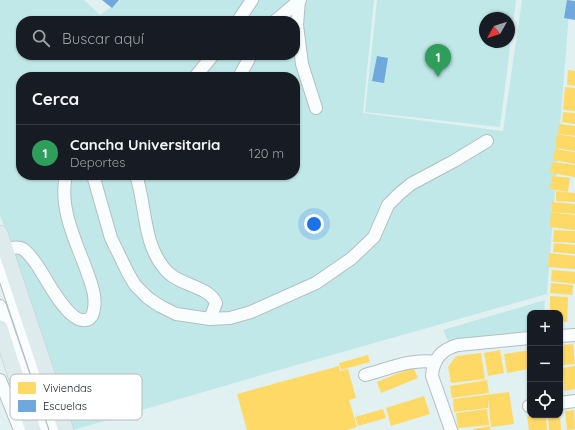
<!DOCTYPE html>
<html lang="es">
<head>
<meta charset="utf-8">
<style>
  body { margin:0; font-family:Quicksand,sans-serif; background:#242831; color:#f1f3f6 }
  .controls { position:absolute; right:12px; bottom:12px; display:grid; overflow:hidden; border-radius:8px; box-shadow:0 1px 3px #0004 }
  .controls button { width:36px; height:36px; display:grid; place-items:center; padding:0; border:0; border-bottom:1px solid #363941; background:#171b24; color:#f1f3f6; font:20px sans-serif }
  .compass { position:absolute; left:479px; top:12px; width:36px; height:36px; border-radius:50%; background:#171b24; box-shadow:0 1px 3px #0004; rotate:231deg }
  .you { position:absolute; left:314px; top:224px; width:14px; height:14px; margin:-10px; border:3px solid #fff; border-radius:50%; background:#1a73e8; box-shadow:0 0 0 6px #1a73e833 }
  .badge { display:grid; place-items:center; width:26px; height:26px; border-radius:50%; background:#7c3aed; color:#fff; font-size:13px; font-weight:700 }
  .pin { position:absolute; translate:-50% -33px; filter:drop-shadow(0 1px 2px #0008) }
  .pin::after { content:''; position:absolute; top:21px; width:14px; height:12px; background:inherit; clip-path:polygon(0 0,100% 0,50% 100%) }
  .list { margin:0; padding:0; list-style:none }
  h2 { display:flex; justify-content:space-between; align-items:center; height:52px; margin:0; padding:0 16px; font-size:17px }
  h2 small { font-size:13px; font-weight:400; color:#9ea1a6 }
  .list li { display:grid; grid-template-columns:26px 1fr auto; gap:12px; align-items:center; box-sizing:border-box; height:56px; padding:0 16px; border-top:1px solid #363941 }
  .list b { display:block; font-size:15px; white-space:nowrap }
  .list p { margin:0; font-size:13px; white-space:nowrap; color:#9ea1a6 }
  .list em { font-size:13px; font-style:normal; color:#9ea1a6 }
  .icon { flex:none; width:22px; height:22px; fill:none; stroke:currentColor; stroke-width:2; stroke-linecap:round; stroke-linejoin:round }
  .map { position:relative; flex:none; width:575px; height:430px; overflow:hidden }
  .search { position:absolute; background:#171b24; box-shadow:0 1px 3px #0004; left:16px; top:16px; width:284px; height:44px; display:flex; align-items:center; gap:10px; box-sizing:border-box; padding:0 14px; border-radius:16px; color:#9ea1a6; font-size:15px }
  .panel { position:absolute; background:#171b24; box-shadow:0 1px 3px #0004; left:16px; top:72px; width:284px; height:108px; border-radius:16px }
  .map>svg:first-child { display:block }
  .green { fill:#c1e8e9; fill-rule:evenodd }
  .homes { fill:#ffd966 }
  .schools { fill:#6fa8dc }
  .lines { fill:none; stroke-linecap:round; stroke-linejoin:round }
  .minor-casing { stroke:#b3bec0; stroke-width:14 }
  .major-casing { stroke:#c5cbcc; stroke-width:16 }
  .minor { stroke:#fafdfd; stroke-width:12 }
  .major { stroke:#ddebec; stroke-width:15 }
  .key { fill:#fff; stroke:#b7baba; stroke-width:1 }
  .key-label { font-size:11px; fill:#0f1919 }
</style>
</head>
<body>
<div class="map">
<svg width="575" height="430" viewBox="0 0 575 430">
  <rect width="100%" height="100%" fill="#e1f0f1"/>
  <g class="green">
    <path d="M0,0H84L100,15L121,0H374L363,113L503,131L522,0H570L547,294L286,368L73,430L0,215ZM21,21H295V55H21ZM21,77H295V175H21Z"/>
    <path d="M377,0H516L500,127L365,112ZM485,18H509V42H485Z"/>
    <polygon points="545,300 544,313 530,313 530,331 449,343 443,330"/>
  </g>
  <g class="homes">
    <polygon points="568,70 575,71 575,86 567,85"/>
    <polygon points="565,87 575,88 575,111 563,110"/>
    <polygon points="563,112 575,113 575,124 562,122"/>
    <polygon points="559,124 575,126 575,136 558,134"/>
    <polygon points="557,134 575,137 575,151 555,148"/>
    <polygon points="555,149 575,152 575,164 553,160"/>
    <polygon points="552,162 575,165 575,177 550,173"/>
    <polygon points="552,176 570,178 568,192 550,189"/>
    <polygon points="556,191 575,193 575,202 556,201"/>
    <polygon points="552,202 575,204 575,214 552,212"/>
    <polygon points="551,212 575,215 575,230 550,227"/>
    <polygon points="554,230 575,231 575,243 553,242"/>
    <polygon points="554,243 575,245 575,254 553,252"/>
    <polygon points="549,253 575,256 575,269 548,267"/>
    <polygon points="552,270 575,272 575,284 551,281"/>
    <polygon points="551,283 573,285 572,295 550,293"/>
    <polygon points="550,296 568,297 567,322 560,321 560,313 550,313"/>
    <polygon points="573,344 575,364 563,365 561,345"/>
    <polygon points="500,350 504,373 488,376 484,353"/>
    <polygon points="530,350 530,369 507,373 504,354"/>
    <polygon points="481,353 485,379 451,383 448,367 456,356"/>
    <polygon points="368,355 370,362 341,370 339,363"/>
    <polygon points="339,366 340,371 348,369 356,398 349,400 357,427 347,430 247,430 237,394"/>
    <polygon points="560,366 561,366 564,390 560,390"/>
    <polygon points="575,366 575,389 565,391 562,368"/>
    <polygon points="413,367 418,378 381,393 377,382"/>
    <polygon points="487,380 489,393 452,398 450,386"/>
    <polygon points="509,392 514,424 491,427 488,399 488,408 454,412 453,399"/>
    <polygon points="424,396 430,414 391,426 386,408"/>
    <polygon points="383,409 386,418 358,426 355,417"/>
    <polygon points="487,409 489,425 458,428 456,413"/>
    <polygon points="574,410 575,429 567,430 565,411"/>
    <polygon points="546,415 547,430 529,430 527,416"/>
    <polygon points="548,415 560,415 561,430 549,430"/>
    <polygon points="490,426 491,430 473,430 473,429"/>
  </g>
  <g class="schools">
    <polygon points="102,0 119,0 112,8"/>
    <polygon points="567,0 575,1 575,20 564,18"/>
    <polygon points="377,56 388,58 384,83 372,81"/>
  </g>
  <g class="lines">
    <defs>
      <g id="minor">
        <polyline points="299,0 297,25 302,64 316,108"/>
        <polyline points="238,21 252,0"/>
        <polyline points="275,21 300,0"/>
        <polyline points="195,77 213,55"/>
        <polyline points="239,77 251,55"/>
        <polyline points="93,175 111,238 128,273 135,285 148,298 160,306 176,314 210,319 230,318 251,312 316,283 352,258 374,237 388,205 399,194 411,184 454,161 487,141"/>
        <path d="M136,175C146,205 143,243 164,268C177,286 208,285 216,303L210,319"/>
        <path d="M5,249C12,248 17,246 23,249C29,253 33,260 37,265C46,278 68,323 85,320C89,320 92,317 93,313C98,297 90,281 85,266C74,238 59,206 66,175"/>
        <polyline points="0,263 56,430"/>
        <polyline points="0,306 42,430"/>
        <polyline points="560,336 575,335"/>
        <path d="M365,375C388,369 411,358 435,362"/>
        <polyline points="0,380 20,430"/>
        <polyline points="560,403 575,401"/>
        <polyline points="529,406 530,406"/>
        <path d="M451,430L432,376C433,359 442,349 458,345L530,338"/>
      </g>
      <g id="major">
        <polyline points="0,233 66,430"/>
        <polyline points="0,328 33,430"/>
      </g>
    </defs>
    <use href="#minor" class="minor-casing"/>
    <use href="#major" class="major-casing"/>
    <use href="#minor" class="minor"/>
    <use href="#major" class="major"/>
  </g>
  <rect x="10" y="374" width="132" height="46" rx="6" class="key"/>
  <rect x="18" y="382" width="18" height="12" fill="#ffd966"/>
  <rect x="18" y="400" width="18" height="12" fill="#6fa8dc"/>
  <g class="key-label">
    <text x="43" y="392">Viviendas</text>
    <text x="43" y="410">Escuelas</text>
  </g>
</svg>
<div class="controls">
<button>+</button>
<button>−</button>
<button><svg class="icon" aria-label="locate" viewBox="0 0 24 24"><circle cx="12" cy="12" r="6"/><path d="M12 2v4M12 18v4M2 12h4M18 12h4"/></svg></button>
</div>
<svg class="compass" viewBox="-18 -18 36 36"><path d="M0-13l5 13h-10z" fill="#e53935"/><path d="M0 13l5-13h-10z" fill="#9ea1a6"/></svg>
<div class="you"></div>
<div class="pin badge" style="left:438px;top:77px;background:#2e9e5b">1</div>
<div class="search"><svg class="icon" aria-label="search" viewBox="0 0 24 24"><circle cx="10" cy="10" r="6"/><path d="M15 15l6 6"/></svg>Buscar aquí</div>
<section class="panel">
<h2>Cerca<small></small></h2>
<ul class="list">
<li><span class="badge" style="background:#2e9e5b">1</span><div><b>Cancha Universitaria</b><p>Deportes</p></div><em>120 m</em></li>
</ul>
</section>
</div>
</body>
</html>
